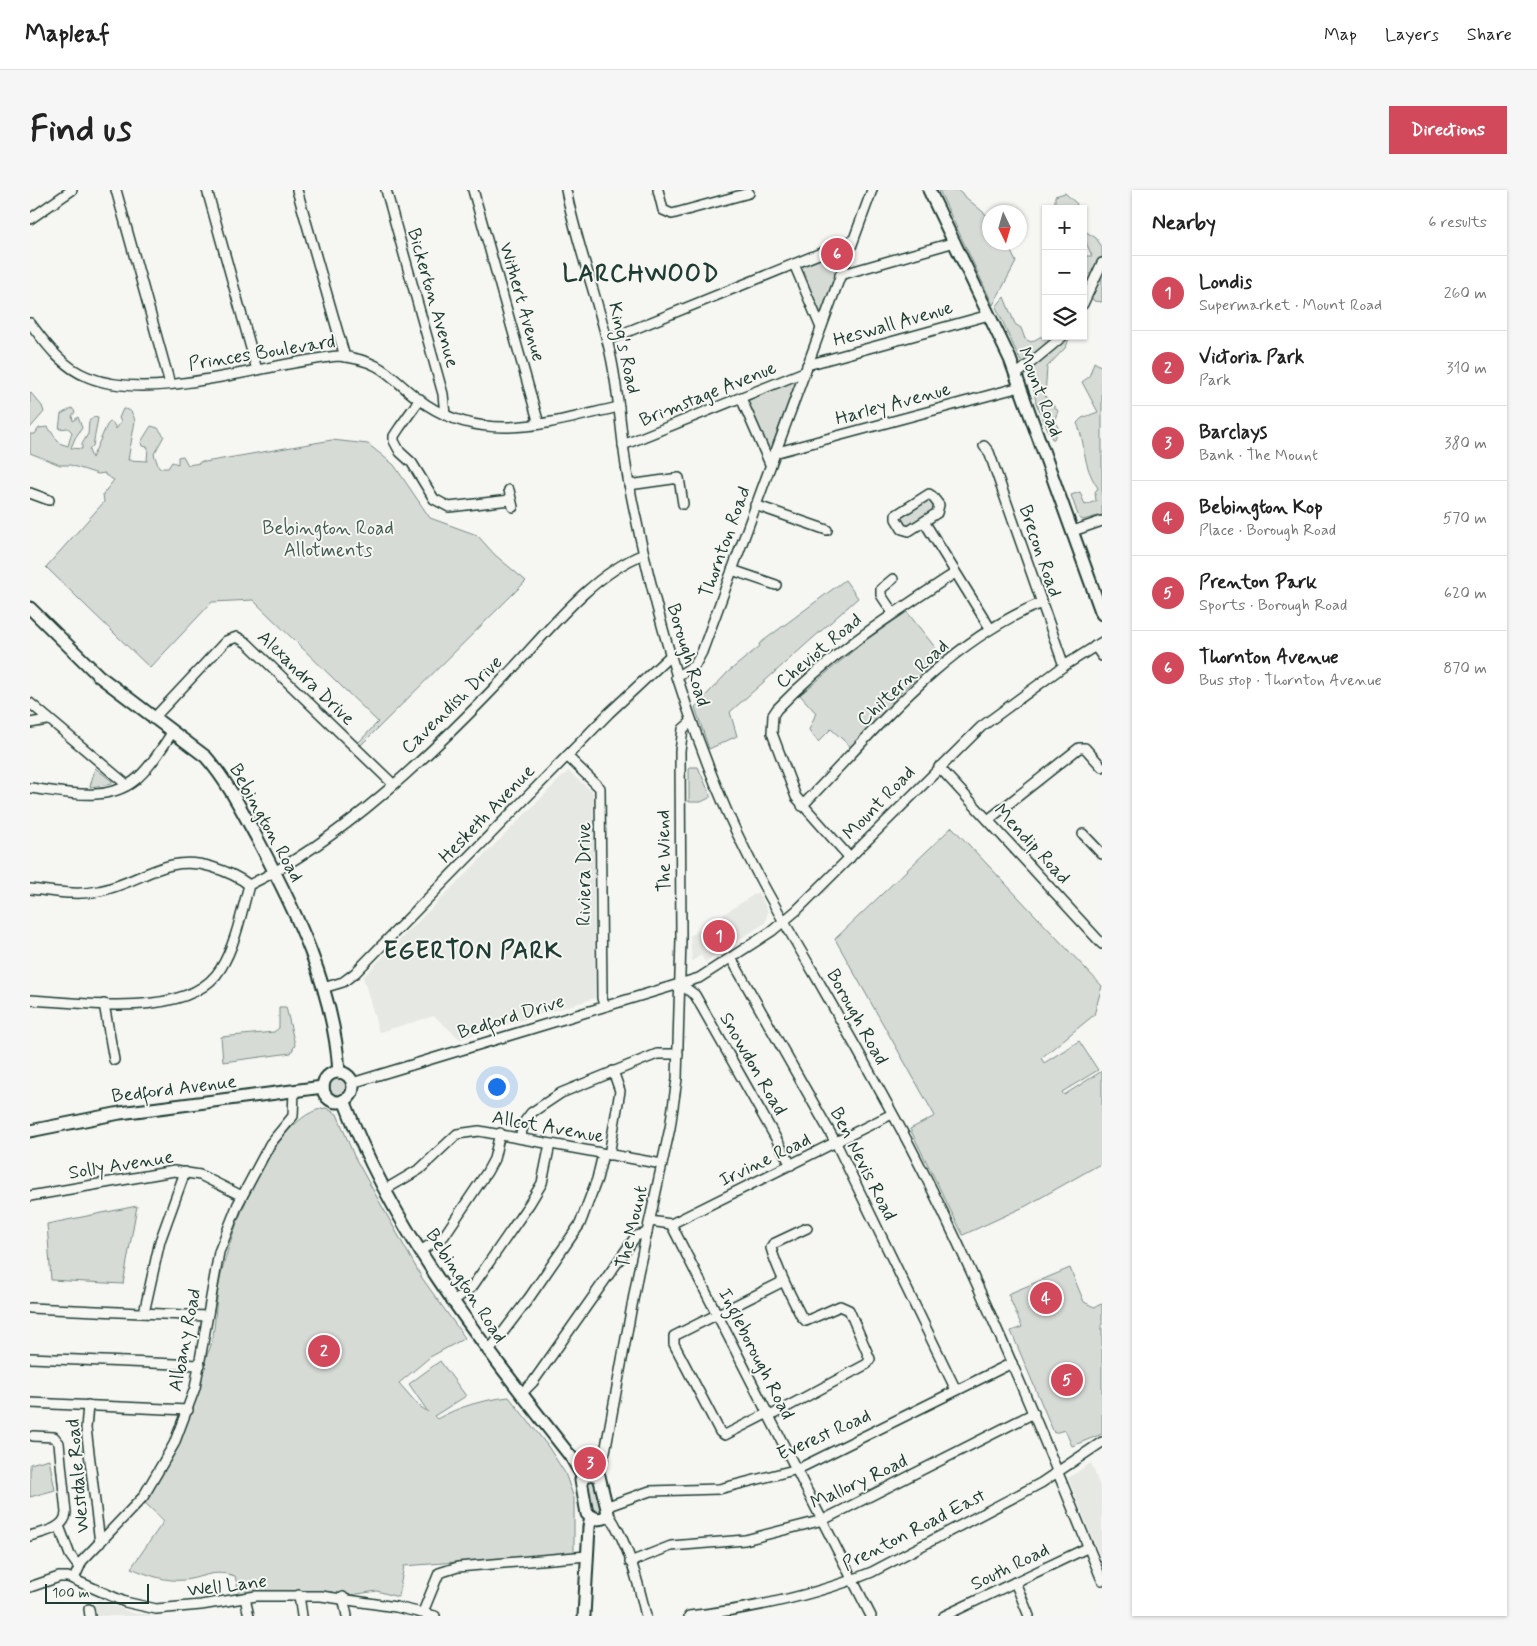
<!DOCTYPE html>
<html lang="en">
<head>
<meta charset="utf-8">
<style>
  body { margin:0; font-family:Mynerve,sans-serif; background:#f6f6f6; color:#222 }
  .controls { position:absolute; right:15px; top:15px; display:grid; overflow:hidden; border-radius:0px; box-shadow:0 1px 4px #0004 }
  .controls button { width:45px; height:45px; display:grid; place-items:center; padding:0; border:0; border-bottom:1px solid #e0e0e0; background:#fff; color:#222; font:25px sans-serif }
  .compass { position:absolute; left:952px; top:15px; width:45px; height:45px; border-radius:50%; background:#fff; box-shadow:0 1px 4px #0004; rotate:175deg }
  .scale { position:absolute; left:15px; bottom:12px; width:104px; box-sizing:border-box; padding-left:5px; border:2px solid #1f3d34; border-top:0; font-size:14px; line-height:18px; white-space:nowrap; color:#1f3d34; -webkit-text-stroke:4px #f6f6f2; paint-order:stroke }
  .you { position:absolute; left:466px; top:896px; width:18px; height:18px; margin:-12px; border:4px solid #fff; border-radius:50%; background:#1a73e8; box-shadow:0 0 0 8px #1a73e833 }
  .badge { display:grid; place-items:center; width:32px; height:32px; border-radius:50%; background:#d1495b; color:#fff; font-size:16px; font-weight:700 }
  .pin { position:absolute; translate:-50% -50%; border:2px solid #fff; box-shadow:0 1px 5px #0006 }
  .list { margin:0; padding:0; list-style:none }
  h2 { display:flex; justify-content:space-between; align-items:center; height:65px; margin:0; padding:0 20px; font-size:21px }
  h2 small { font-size:16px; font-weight:400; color:#767676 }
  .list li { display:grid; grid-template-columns:32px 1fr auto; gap:15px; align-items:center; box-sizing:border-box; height:75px; padding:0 20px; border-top:1px solid #e0e0e0 }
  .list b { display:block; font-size:19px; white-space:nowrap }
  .list p { margin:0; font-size:16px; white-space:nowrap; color:#767676 }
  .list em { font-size:16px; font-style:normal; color:#767676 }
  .icon { flex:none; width:28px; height:28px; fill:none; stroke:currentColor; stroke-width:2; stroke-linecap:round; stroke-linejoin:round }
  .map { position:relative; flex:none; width:1072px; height:1426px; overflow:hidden; border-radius:0px }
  header { display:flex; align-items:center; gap:30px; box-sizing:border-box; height:70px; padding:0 25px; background:#fff; border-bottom:1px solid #e0e0e0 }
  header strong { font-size:24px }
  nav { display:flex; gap:28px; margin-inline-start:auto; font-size:18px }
  .intro { display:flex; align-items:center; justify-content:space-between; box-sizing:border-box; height:120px; padding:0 30px }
  h1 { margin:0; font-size:35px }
  .button { padding:12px 22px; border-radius:0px; background:#d1495b; color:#fff; font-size:18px; font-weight:700 }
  main { display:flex; gap:30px; padding:0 30px }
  aside { flex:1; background:#fff; border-radius:0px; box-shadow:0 1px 4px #0004 }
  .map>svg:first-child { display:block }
  .built { fill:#e6e8e4 }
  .green { fill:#d6dbd6; stroke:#7a8c85 }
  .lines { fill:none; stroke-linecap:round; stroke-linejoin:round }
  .minor-casing { stroke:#1f3d34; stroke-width:12 }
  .major-casing { stroke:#1f3d34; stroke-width:15 }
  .minor { stroke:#f6f6f2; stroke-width:9 }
  .major { stroke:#f6f6f2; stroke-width:11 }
  .labels { text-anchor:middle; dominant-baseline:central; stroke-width:4; stroke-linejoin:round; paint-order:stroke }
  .street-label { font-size:19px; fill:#1f3d34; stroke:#f6f6f2 }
  .park-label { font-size:19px; fill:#445d54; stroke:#f6f6f2 }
  .district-label { font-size:24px; font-weight:bold; letter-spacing:1px; fill:#1f3d34; stroke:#f6f6f2 }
</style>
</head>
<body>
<header>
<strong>Mapleaf</strong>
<nav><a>Map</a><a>Layers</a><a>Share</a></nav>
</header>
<div class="intro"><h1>Find us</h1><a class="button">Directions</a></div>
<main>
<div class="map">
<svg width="1072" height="1426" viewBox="0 0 1072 1426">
  <rect width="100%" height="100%" fill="#f6f6f2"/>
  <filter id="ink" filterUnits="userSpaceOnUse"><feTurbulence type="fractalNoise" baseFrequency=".02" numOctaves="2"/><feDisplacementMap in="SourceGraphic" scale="10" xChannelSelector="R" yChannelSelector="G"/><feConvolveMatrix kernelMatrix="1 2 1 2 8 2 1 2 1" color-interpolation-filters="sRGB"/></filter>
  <g filter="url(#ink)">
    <g class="built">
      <polygon points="538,581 563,602 565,808 430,849 404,826 349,842 333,787"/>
      <polygon points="728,702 738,721 735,733 675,772 671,765 662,771 660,746"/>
      <polygon points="1061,1273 1072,1302 1072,1371 1038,1288"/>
      <polygon points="68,1409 102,1423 134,1426 67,1426 64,1414"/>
    </g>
    <g class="green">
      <polygon points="909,0 927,0 959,27 959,52 977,53 986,72 963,115"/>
      <polygon points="1035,3 1047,14 1045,19 1025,18 1025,6"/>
      <polygon points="1053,40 1066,48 1072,57 1072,112 1064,111 1053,98 1055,66 1062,66 1053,46"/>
      <polygon points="811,59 814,62 791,125 789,125 767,75"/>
      <polygon points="974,107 985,134 991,138 995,149 1001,152 1010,147 1040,146 1036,157 1017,177 1015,206 1028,221 1024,231 1028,237 1024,249 1022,249 1006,213 1001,183 990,170 966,117"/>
      <path d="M1064,172L1072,177V325L1053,330L1049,328L1041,305L1050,302L1055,315L1066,311L1065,302L1068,298C1051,273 1057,257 1047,233L1052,228L1068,222L1052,192L1059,187Z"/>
      <polygon points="764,190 766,192 740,262 738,262 715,209"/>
      <polygon points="0,202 12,216 14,222 0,238"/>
      <path d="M42,218L45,222L42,226L43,231L48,227L52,238L45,248L41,258L52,259V254L58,244L59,231L64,227L68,228L63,256L59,260L62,268L77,235L80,232L83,233L86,239L91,232L89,228L93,219C101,219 103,223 105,231L98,270L117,271L118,257L112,256L111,252L121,236L128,238L134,246L124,264L129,278H138L142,272L148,274V267L153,266L158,275L170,273L171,271L175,272L302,250L338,254L364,275L400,328L447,345L465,365L496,391L331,555L328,553L348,532L223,410L182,412L120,478L16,377L74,312L73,304L84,290L75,285V283L68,284L40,275H30L0,263V244H5L9,238L18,237L29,253L38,256L42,242L38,238L29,239L31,224Z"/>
      <polygon points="899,306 907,319 878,338 871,333 869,324"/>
      <polygon points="815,390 828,408 700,522 707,546 679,559 665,517 698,482 730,456 729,454"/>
      <polygon points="877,422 912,466 872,501 821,557 801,539 788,552 779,540 786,523 770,505 836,450"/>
      <polygon points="659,577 668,577 681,607 671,612 659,612"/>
      <polygon points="65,578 82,591 82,594 60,597"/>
      <polygon points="922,637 1072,796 1064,825 1011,868 1014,873 1049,851 1068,880 1032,902 1034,905 1072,881 1072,973 996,1016 933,1045 880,939 905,926 805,749"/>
      <polygon points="249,817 256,817 265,855 261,863 193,872 191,847 244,842 249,838"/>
      <circle cx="308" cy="897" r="11"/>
      <path d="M296,918L307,924L324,966L392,1088L435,1148L400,1167L369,1193L388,1215L398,1222L379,1194L410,1171L436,1206L404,1226L407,1229C430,1216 453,1210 479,1207L517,1255L535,1283L544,1308V1363L374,1376L368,1407L347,1401L314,1406L210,1407L205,1386C183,1379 175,1387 155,1390C136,1392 118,1385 101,1378L134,1331L112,1310C123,1292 135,1274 144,1255C155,1231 162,1204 170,1179C173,1171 179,1163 181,1155C186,1135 185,1114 189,1095C197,1048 243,923 296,918Z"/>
      <polygon points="107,1016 93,1094 21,1090 17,1034"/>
      <polygon points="1040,1078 1054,1112 1064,1117 1072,1114 1072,1244 1042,1256 1035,1240 1024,1243 981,1141 992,1137 978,1104"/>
      <polygon points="19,1269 25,1300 0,1307 0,1274"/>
      <polygon points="564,1287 572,1322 568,1324 561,1322 554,1291"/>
    </g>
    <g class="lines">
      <defs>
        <g id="minor">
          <polyline points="86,0 140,194"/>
          <polyline points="177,0 227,180"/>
          <polyline points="267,0 315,167"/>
          <polyline points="356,0 413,204 415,225"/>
          <polyline points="443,0 509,234"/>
          <path d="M536,0C547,57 569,111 581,167C590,209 591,252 599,294C619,398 647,500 687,598C713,663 749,724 785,785C817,841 849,898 880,956C953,1097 1012,1244 1072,1390"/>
          <polyline points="628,0 633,20 642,24 719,3"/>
          <polyline points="0,29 42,0"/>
          <polyline points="764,74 791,138"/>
          <polyline points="810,85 925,52"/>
          <polyline points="1053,114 1072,73"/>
          <path d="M0,133C16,154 32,177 58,187C123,214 239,172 309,166C359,171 361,192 397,215C458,255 524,231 589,217"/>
          <polyline points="577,150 823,50"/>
          <polyline points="777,175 959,125"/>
          <polyline points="986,185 1033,146"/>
          <polyline points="711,208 740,274"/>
          <polyline points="390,209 370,237 364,246 364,251 370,262 382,273 404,309 419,317 480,310"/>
          <polyline points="593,255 774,182"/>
          <polyline points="954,256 959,262 1034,476"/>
          <polyline points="744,263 990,197"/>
          <polyline points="599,295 649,288 653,314"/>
          <polyline points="479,300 483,317"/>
          <polyline points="0,303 19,310"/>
          <polygon points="899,304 902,306 909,315 907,323 879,341 872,339 866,329 866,325"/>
          <polyline points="725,315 797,340"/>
          <polyline points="895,333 960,438"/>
          <polyline points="1043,341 1072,331"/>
          <polyline points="702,380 746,395"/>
          <polyline points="863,389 851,399 851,405 863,423"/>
          <polyline points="1065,456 1072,466"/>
          <polyline points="646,487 665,475 672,462 842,0"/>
          <polyline points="0,513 97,595"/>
          <polyline points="123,529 196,451 207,447 217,453 363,594"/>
          <polyline points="0,533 17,530"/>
          <polyline points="537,566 570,598 572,808 574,815"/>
          <polyline points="909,577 1072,754"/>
          <path d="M0,598C33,602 76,613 104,591C120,578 131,559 142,543"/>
          <path d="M772,616C845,541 912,454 1011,413"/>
          <polyline points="958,630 1049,558 1055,558 1072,577"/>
          <polyline points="1053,644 1072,664"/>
          <path d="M820,668L766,607L742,543L743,525L747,519C800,464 861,425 925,383"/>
          <path d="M0,699C23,701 46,706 69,701C111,693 135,663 182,677C195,681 208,686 219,695"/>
          <polyline points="701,768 806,953 926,1200"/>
          <polyline points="650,794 665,805 761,975"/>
          <polyline points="293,798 313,792 325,783 579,523 640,466"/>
          <path d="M0,810C51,812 160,831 191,778C205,756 212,721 219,695C312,650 400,565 471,491C512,449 559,385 614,364"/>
          <polyline points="74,814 84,870"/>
          <polyline points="322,893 669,788 742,741 767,720 951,537 1034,476 1072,452"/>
          <polyline points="490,947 495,931 501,923 531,903 627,864 648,864"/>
          <polyline points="579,965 590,901 583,881"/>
          <polyline points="356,999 390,979 427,944 449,941 632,974"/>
          <polyline points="0,1006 144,981 170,985 212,1006"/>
          <polyline points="620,1031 641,1034 862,924"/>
          <polyline points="641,1034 841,1426"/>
          <polyline points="390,1061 414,1046 457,982 464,969 470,943"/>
          <polyline points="422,1112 442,1097 500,1013 512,993 520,954"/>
          <polyline points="0,1118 177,1126"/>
          <polyline points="114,1123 130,1051 155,982"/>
          <polyline points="458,1162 499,1108 550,1034 567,989 573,964"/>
          <polyline points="0,1168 170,1175"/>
          <polyline points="491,1204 503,1192 606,1046 617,1043"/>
          <polyline points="0,1213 158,1220"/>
          <polyline points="58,1215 56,1238 70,1353"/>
          <polyline points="738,1223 695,1245 690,1242 644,1154 644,1146 752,1092"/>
          <path d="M740,1226L837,1174L840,1169L819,1120L810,1116L776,1131L771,1126C760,1104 748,1082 741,1058L743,1054L777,1038"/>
          <polyline points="568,1285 575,1262 608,1083 640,938 647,889 651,749 650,561 653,539 661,532"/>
          <polyline points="578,1316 620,1301 689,1299 768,1279 982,1173"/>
          <path d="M578,1323C598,1353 608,1391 616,1426"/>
          <polyline points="29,1336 40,1365 48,1376"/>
          <path d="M0,1346C13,1342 35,1339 36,1323L29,1253L24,1247L3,1246"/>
          <polyline points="600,1372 641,1356 715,1350 793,1330 1004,1223"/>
          <polyline points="44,1389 52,1371 113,1307 144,1254 165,1198 189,1062 208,1014 240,954 263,926 264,901"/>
          <polyline points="985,1392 999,1426"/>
          <polyline points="0,1397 29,1387 38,1387 95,1412 126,1419 171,1415 226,1406 291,1406 366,1417 405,1426"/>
          <polyline points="269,1405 272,1426"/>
          <polyline points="313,1407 317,1426"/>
          <polyline points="215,1408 219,1426"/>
          <polyline points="59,1419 60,1426"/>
          <polyline points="393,1422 409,1383 428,1377 557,1366"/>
          <path d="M659,1426C721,1419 784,1406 842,1382L1011,1293L1072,1252"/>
          <polyline points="914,1426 1059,1357"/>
        </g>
        <g id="major">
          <polyline points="899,0 980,169 1072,424"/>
          <path d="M0,418L69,486L176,567C198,592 212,621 228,650C266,722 304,799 309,882"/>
          <circle cx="308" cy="897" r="15"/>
          <path d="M314,910C364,1044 454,1156 541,1267L553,1287"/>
          <polyline points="0,941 90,923 293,897"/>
          <polygon points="559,1284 569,1286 578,1323 574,1328 567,1329 557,1324 551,1290"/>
          <polyline points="554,1426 559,1337 561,1327"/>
        </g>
      </defs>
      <use href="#minor" class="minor-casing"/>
      <use href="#major" class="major-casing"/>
      <use href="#minor" class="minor"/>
      <use href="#major" class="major"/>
    </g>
  </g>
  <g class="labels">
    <g class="street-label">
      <text transform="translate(403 108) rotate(74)">Bickerton Avenue</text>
      <text transform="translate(492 112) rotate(74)">Withert Avenue</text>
      <text transform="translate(863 134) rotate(-16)">Heswall Avenue</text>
      <text transform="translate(594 158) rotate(78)">King's Road</text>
      <text transform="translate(232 163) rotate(-9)">Princes Boulevard</text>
      <text transform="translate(1010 202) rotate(69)">Mount Road</text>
      <text transform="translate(678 204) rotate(-22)">Brimstage Avenue</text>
      <text transform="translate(863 214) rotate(-15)">Harley Avenue</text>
      <text transform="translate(695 352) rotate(-70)">Thornton Road</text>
      <text transform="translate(1010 361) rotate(71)">Brecon Road</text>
      <text transform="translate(789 461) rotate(-40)">Cheviot Road</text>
      <text transform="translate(658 465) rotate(73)">Borough Road</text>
      <text transform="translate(276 488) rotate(44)">Alexandra Drive</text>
      <text transform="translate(873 493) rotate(-43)">Chiltern Road</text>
      <text transform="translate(422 515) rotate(-44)">Cavendish Drive</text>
      <text transform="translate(849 613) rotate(-46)">Mount Road</text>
      <text transform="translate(457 624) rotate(-46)">Hesketh Avenue</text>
      <text transform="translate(236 633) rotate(61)">Bebington Road</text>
      <text transform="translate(1002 654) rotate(47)">Mendip Road</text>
      <text transform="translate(634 661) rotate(-91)">The Wiend</text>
      <text transform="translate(554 684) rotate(-90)">Riviera Drive</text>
      <text transform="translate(481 827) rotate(-17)">Bedford Drive</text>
      <text transform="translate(827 827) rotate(61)">Borough Road</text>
      <text transform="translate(723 874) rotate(60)">Snowdon Road</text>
      <text transform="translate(144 899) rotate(-7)">Bedford Avenue</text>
      <text transform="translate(518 937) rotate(10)">Allcot Avenue</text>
      <text transform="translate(735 970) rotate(-26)">Irvine Road</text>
      <text transform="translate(833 974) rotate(63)">Ben Nevis Road</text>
      <text transform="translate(91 975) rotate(-9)">Solly Avenue</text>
      <text transform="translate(602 1037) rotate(-77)">The Mount</text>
      <text transform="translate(436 1096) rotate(57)">Bebington Road</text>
      <text transform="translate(155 1150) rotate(-79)">Albany Road</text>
      <text transform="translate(726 1164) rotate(63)">Ingleborough Road</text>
      <text transform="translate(794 1245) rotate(-24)">Everest Road</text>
      <text transform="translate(48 1286) rotate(-95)">Westdale Road</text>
      <text transform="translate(829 1292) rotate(-25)">Mallory Road</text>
      <text transform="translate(884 1340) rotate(-27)">Prenton Road East</text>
      <text transform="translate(980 1377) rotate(-26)">South Road</text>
      <text transform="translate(197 1396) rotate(-7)">Well Lane</text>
    </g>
    <g class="park-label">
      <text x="298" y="338">Bebington Road<tspan x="298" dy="22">Allotments</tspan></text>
    </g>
    <g class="district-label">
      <text x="611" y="84">LARCHWOOD</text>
      <text x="443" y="761">EGERTON PARK</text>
    </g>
  </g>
</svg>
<div class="controls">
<button>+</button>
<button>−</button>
<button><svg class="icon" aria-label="layers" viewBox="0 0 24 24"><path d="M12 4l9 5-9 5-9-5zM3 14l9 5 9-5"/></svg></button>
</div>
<svg class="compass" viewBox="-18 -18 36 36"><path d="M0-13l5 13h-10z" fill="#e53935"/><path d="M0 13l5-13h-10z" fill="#767676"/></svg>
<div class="scale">100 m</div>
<div class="you"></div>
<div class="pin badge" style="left:689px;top:746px">1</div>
<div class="pin badge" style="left:294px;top:1161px">2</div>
<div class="pin badge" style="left:560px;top:1273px">3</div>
<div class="pin badge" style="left:1016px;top:1108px">4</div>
<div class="pin badge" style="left:1037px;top:1190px">5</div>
<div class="pin badge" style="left:807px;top:64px">6</div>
</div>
<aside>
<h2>Nearby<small>6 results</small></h2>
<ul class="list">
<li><span class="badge">1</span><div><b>Londis</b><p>Supermarket · Mount Road</p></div><em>260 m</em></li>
<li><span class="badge">2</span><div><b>Victoria Park</b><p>Park</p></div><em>310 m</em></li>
<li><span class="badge">3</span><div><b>Barclays</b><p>Bank · The Mount</p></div><em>380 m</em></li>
<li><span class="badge">4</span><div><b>Bebington Kop</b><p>Place · Borough Road</p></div><em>570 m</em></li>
<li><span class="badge">5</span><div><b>Prenton Park</b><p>Sports · Borough Road</p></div><em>620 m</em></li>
<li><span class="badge">6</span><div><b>Thornton Avenue</b><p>Bus stop · Thornton Avenue</p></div><em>870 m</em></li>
</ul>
</aside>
</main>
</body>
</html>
